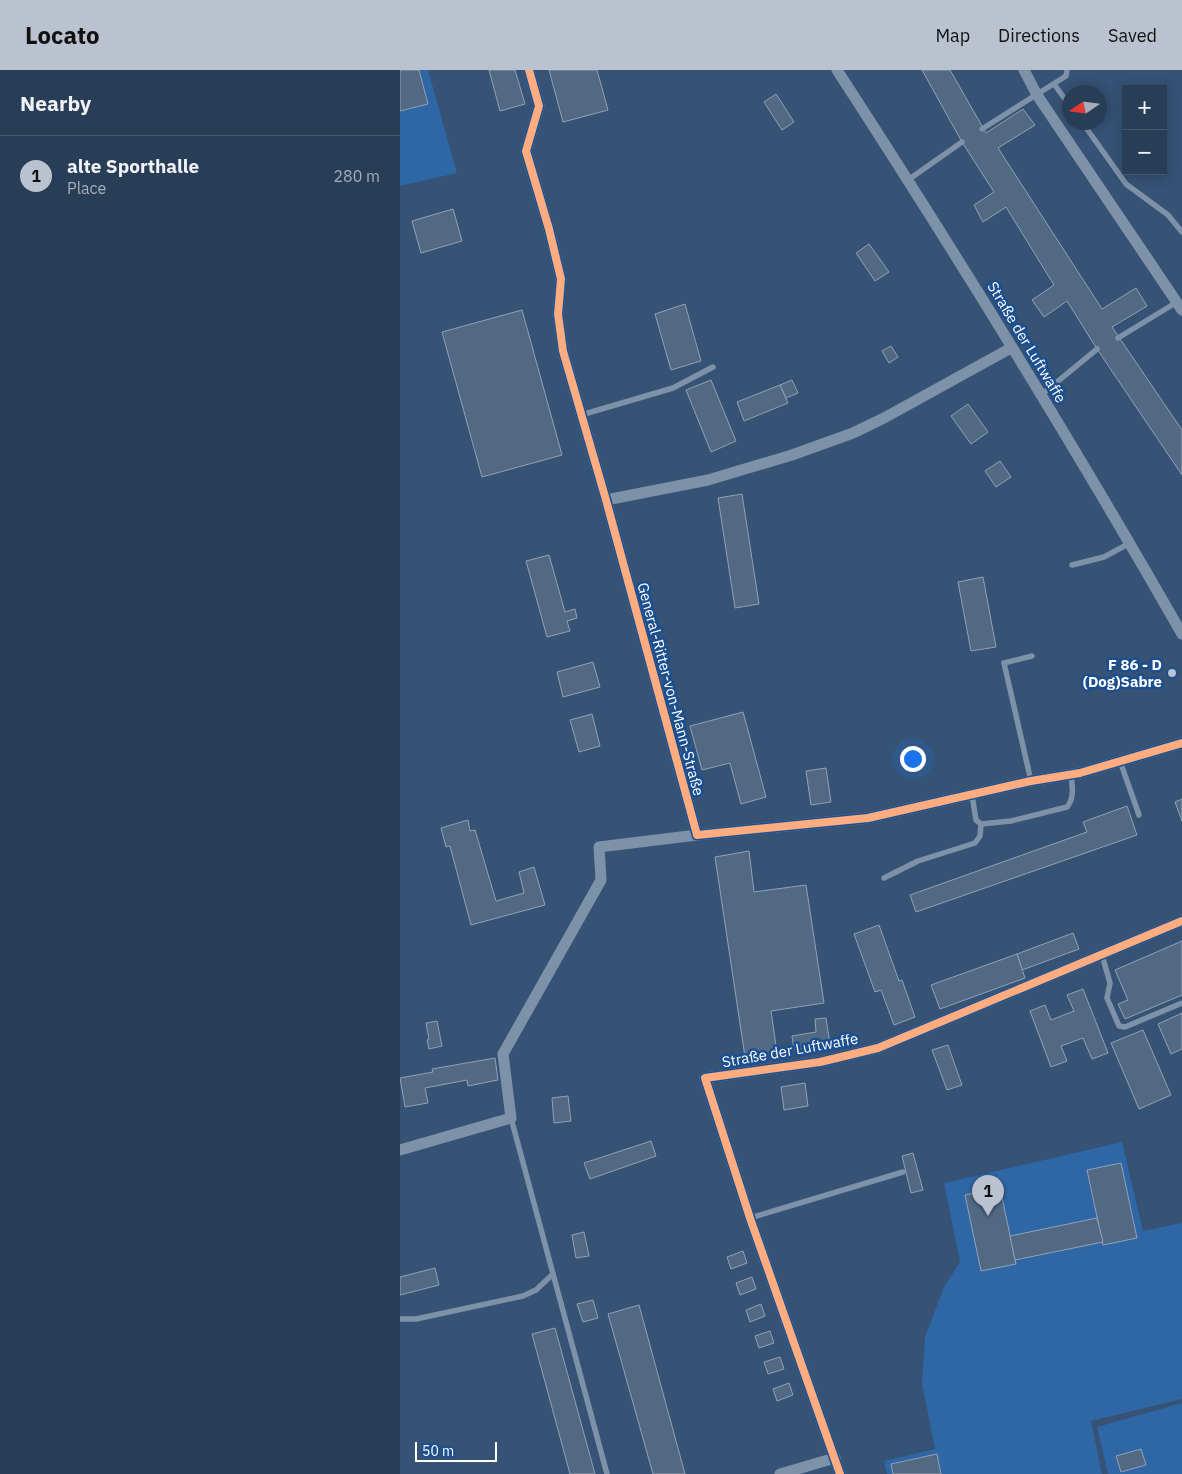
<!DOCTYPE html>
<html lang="en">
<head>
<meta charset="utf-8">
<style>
  body { margin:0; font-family:"IBM Plex Sans",sans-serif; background:#344961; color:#f1f3f6 }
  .controls { position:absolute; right:15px; top:15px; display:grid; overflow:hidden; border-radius:0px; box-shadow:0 2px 12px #0003 }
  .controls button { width:45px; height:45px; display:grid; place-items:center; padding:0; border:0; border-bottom:1px solid #44576d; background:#283e57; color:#f1f3f6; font:25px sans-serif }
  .compass { position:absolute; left:662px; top:15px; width:45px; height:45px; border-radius:50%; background:#283e57; box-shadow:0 2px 12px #0003; rotate:257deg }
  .scale { position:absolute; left:15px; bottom:12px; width:82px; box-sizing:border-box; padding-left:5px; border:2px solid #fff; border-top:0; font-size:14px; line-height:18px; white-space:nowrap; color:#fff; -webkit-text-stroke:4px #1b4f8f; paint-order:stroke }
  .you { position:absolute; left:512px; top:688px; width:18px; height:18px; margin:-12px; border:4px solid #fff; border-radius:50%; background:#1a73e8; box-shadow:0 0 0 8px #1a73e833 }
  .badge { display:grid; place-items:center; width:32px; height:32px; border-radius:50%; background:#b9c2ce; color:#111; font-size:16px; font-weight:700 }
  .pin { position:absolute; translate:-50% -41px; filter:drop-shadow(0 1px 2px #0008) }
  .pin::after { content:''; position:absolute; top:26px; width:18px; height:15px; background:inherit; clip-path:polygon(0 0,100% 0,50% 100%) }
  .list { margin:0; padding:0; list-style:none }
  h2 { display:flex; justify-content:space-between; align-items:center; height:65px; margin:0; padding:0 20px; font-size:21px }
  h2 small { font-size:16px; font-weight:400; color:#a5aeba }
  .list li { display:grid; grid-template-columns:32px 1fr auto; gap:15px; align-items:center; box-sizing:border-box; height:80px; padding:0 20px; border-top:1px solid #44576d }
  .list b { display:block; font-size:19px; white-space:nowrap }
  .list p { margin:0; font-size:16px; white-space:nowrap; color:#a5aeba }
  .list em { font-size:16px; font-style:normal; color:#a5aeba }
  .map { position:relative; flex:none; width:782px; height:1404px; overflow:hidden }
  header { display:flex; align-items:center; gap:30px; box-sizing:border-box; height:70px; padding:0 25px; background:#b9c2ce; color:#111 }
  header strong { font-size:24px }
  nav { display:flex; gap:28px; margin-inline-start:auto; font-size:18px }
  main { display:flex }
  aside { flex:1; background:#283e57 }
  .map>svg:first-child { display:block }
  .green { fill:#2f66a5 }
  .building { fill:#526984; stroke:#92a2b6 }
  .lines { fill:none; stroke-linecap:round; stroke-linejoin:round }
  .service { stroke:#7d92a8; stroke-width:5.5 }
  .minor { stroke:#7d92a8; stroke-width:11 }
  .cycleway-casing { stroke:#1b4f8f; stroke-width:11 }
  .cycleway { stroke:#ffac80; stroke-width:8 }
  .poi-dot { fill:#b9c2ce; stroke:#1b4f8f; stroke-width:2 }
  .labels { text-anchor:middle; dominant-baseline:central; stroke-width:5; stroke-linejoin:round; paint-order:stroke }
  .street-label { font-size:15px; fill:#fff; stroke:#1b4f8f }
  .poi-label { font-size:15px; font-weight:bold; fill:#fff; stroke:#1b4f8f; text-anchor:end }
</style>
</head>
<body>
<header>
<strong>Locato</strong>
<nav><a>Map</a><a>Directions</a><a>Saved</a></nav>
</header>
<main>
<aside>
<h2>Nearby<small></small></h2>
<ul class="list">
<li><span class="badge">1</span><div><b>alte Sporthalle</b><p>Place</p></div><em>280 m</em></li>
</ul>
</aside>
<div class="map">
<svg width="782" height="1404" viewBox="0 0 782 1404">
  <rect width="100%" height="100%" fill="#365274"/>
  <g class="green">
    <polygon points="0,0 28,0 57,103 0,116"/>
    <polygon points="722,1072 743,1161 782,1153 782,1329 691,1351 702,1404 487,1404 484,1391 535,1379 522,1313 525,1267 544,1217 560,1192 544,1113"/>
    <polygon points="782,1333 782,1404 708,1404 697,1357"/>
  </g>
  <g class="building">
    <polygon points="0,0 19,0 28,34 0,41"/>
    <polygon points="89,0 115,0 125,34 100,41"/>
    <polygon points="149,0 197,0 208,40 163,52"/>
    <polygon points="522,0 550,0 586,63 623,39 635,55 598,78 702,239 736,218 747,236 712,257 782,360 782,405 697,279 667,231 644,247 632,230 654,215 606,137 583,152 574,135 594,122 562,72"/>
    <polygon points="376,24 394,52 382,60 364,32"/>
    <polygon points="53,139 62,171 21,183 12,151"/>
    <polygon points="469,174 489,202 475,211 456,183"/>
    <polygon points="285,234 301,291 271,300 255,244"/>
    <polygon points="122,240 162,385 82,407 42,262"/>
    <polygon points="491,276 498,287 489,293 482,281"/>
    <polygon points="311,310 336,371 311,382 286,320"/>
    <polygon points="392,310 398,323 386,328 380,315"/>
    <polygon points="380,315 388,333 344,351 337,332"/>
    <polygon points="568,334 588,362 571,374 551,346"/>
    <polygon points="600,391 611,407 596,417 585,401"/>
    <polygon points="342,424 359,534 335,538 318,428"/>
    <polygon points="149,485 165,542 175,539 177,548 167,551 170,561 147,567 126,491"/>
    <polygon points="583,507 596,577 571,581 558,512"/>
    <polygon points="193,592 200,617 163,627 157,602"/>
    <polygon points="343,642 366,727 341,734 330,693 302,700 290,656"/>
    <polygon points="192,644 200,676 179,682 170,650"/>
    <polygon points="426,698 431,732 411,735 406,701"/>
    <polygon points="782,729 782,751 775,732"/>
    <polygon points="727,736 737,765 516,842 510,825 687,762 683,752"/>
    <polygon points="68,750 70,761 75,760 96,831 124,823 119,802 134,797 145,835 71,855 50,776 46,777 41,758"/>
    <polygon points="349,781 354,822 406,815 424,933 371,941 377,983 345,987 315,787"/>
    <polygon points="479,855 499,911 502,910 515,947 494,955 481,920 475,922 454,864"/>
    <polygon points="673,863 679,879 622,900 617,884"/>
    <polygon points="782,871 782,925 725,949 718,934 728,930 715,900"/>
    <polygon points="617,884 625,908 540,939 531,915"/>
    <polygon points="683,919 708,983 692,989 683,968 661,976 667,991 651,997 630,941 645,935 651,950 674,941 667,925"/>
    <polygon points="782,943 782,979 771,984 758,954"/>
    <polygon points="426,948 430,974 394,980 392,966 416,962 415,949"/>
    <polygon points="37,951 42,976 29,979 27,970 29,969 26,953"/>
    <polygon points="743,960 771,1025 739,1039 711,973"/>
    <polygon points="548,975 562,1015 547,1020 532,980"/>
    <polygon points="95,988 98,1010 68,1016 67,1010 25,1018 28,1033 5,1037 0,1008 33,1002 32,999"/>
    <polygon points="405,1013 408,1036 384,1040 381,1017"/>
    <polygon points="168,1026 171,1051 154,1053 152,1028"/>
    <polygon points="251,1071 256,1086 190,1109 184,1093"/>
    <polygon points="513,1083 523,1120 511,1123 502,1086"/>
    <polygon points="721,1093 737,1168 703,1175 687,1100"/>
    <polygon points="598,1108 616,1194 581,1201 565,1125 580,1122 578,1112"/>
    <polygon points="697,1148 703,1172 615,1190 610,1166"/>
    <polygon points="184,1162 189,1186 176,1188 172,1165"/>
    <polygon points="343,1181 347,1193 331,1199 327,1187"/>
    <polygon points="35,1198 39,1215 0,1225 0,1207"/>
    <polygon points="352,1207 356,1219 340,1225 336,1213"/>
    <polygon points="193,1230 198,1248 183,1252 177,1234"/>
    <polygon points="361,1234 365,1246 350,1252 346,1240"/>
    <polygon points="239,1235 285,1404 253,1404 208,1244"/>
    <polygon points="155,1258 195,1404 170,1404 132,1264"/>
    <polygon points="370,1261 374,1273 359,1278 355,1266"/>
    <polygon points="380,1287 384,1299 368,1304 364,1292"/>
    <polygon points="389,1313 393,1325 377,1331 373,1319"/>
    <polygon points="741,1379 746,1395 721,1402 716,1386"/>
    <polygon points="537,1384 541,1404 493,1404 491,1394"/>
  </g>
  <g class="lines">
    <g class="service">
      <polyline points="654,14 670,36"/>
      <polyline points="682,52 726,114 768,145 782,162"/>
      <polyline points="582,59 666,6 667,0"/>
      <polyline points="508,110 562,72"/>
      <polyline points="718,268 777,232"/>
      <polyline points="641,325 697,279"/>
      <polyline points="181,345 273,318 313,297"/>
      <polyline points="672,495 704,487 730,473"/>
      <polyline points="720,691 739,745"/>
      <polyline points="631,711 604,593 632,586"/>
      <path d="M572,725L576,750L581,754L611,751L667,737C675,727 672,716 671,704"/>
      <polyline points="484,808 518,791 575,773 580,766 581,754"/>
      <polyline points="702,885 710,913 707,928 719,956 725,957 782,933"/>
      <polyline points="111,1048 207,1404"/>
      <polyline points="350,1148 503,1102"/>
      <polyline points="0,1249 16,1249 123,1226 136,1220 153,1204"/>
    </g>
    <g class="minor">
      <polyline points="129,0 139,36 126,81 149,159 161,209 158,244 163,281 206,430 297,765 468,748 631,711 680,703 782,673"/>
      <path d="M437,0C557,185 673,373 782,564"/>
      <polyline points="624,0 637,25 782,240"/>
      <polyline points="206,430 308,410 392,385 453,363 484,348 611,278"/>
      <polyline points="0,1080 111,1048 103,984 201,810 199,777 297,765"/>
      <polyline points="380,1404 435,1388"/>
      <polyline points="440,1404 350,1148 305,1008 420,992 478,978 782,851"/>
    </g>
    <defs>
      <g id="cycleway">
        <polyline points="129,0 139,36 126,81 149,159 161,209 158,244 163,281 206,430 297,765 468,748 631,711 680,703 782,673"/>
        <polyline points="440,1404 350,1148 305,1008 420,992 478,978 782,851"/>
      </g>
    </defs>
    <use href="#cycleway" class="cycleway-casing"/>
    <use href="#cycleway" class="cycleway"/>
  </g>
  <circle class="poi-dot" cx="772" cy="603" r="5"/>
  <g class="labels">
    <g class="street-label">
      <text transform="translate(627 272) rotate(59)">Straße der Luftwaffe</text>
      <text transform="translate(271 619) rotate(75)">General-Ritter-von-Mann-Straße</text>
      <text transform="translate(390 980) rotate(-10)">Straße der Luftwaffe</text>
    </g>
    <g class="poi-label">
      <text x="762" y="594">F 86 - D<tspan x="762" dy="17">(Dog)Sabre</tspan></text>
    </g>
  </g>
</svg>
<div class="controls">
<button>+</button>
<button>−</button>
</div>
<svg class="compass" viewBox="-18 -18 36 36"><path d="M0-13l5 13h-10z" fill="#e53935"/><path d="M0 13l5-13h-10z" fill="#a5aeba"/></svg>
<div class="scale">50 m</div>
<div class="you"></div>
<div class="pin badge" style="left:588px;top:1146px">1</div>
</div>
</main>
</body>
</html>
